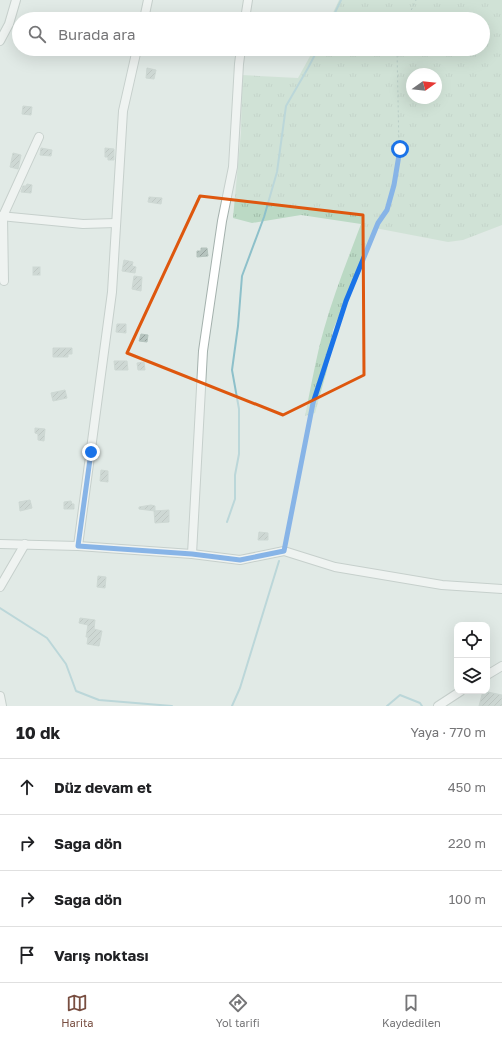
<!DOCTYPE html>
<html lang="tr">
<head>
<meta charset="utf-8">
<style>
  body { margin:0; font-family:"Golos Text",sans-serif; background:#f6f6f6; color:#202124 }
  .controls { position:absolute; right:12px; bottom:12px; display:grid; overflow:hidden; border-radius:8px; box-shadow:0 4px 16px #0002 }
  .controls button { width:36px; height:36px; display:grid; place-items:center; padding:0; border:0; border-bottom:1px solid #e0e0e0; background:#fff; color:#202124; font:20px sans-serif }
  .compass { position:absolute; left:406px; top:68px; width:36px; height:36px; border-radius:50%; background:#fff; box-shadow:0 4px 16px #0002; rotate:75deg }
  .stop { position:absolute; width:12px; height:12px; margin:-9px; border:3px solid #1a73e8; border-radius:50%; background:#fff }
  .stop.end { background:#1a73e8; border-color:#fff; box-shadow:0 1px 4px #0008 }
  .list { margin:0; padding:0; list-style:none }
  h2 { display:flex; justify-content:space-between; align-items:center; height:52px; margin:0; padding:0 16px; font-size:17px }
  h2 small { font-size:13px; font-weight:400; color:#757577 }
  .list li { display:grid; grid-template-columns:26px 1fr auto; gap:12px; align-items:center; box-sizing:border-box; height:56px; padding:0 16px; border-top:1px solid #e0e0e0 }
  .list b { display:block; font-size:15px; white-space:nowrap }
  .list em { font-size:13px; font-style:normal; color:#757577 }
  .icon { flex:none; width:22px; height:22px; fill:none; stroke:currentColor; stroke-width:2; stroke-linecap:round; stroke-linejoin:round }
  .map { position:relative; flex:none; width:502px; height:706px; overflow:hidden }
  .search { position:absolute; background:#fff; box-shadow:0 4px 16px #0002; left:12px; right:12px; top:12px; height:44px; display:flex; align-items:center; gap:10px; box-sizing:border-box; padding:0 14px; border-radius:22px; color:#757577; font-size:15px }
  .sheet { height:276px; background:#fff }
  nav { display:flex; justify-content:space-around; align-items:center; box-sizing:border-box; height:56px; border-top:1px solid #e0e0e0; background:#fff; font-size:11px; color:#757577 }
  nav a { display:grid; justify-items:center; gap:2px }
  nav .on { color:#784e41 }
  .map>svg:first-child { display:block }
  .grass { fill:url(#grass-tufts); fill-rule:evenodd }
  .lines { fill:none; stroke-linecap:round; stroke-linejoin:round }
  .stream { stroke:#8dc0ca; stroke-width:2 }
  .building { fill:url(#building-hatch); stroke:#b4c3bd }
  .minor-casing { stroke:#a4b1ad; stroke-width:10 }
  .path { stroke:#84aa9f; stroke-width:1; stroke-dasharray:2 3; stroke-linecap:butt }
  .minor { stroke:#fff; stroke-width:8 }
  .route { stroke:#1a73e8; stroke-width:5 }
  .marked { fill:none; stroke:#de570e; stroke-width:3; stroke-linejoin:round }
</style>
</head>
<body>
<div class="map">
<svg width="502" height="706" viewBox="0 0 502 706">
  <defs>
    <pattern id="grass-tufts" width="24" height="20" patternUnits="userSpaceOnUse"><rect width="24" height="20" fill="#bbd9c4"/><path d="M3 7l-1-3M5 7V3M7 7l1-3M15 17l-1-3M17 17v-4M19 17l1-3" fill="none" stroke="#a0bba9"/></pattern>
    <pattern id="building-hatch" width="6" height="6" patternUnits="userSpaceOnUse"><rect width="6" height="6" fill="#b6c4bf"/><path d="M-1 1l2-2M0 6l6-6M5 7l2-2" fill="none" stroke="#94a09c"/></pattern>
  </defs>
  <rect width="100%" height="100%" fill="#e1eae6"/>
  <path class="grass" d="M339,0H502V225L463,240L448,242L375,228L333,330L327,370L315,413L305,416C311,387 316,357 324,329C334,293 348,259 361,224L301,215L252,223L233,218L241,132L242,75L298,78L314,49H483V19H330ZM412,74H436V98H412Z"/>
  <g class="lines">
    <g class="stream">
      <polyline points="332,19 341,0"/>
      <polyline points="227,522 235,499 235,475 239,454 239,409 232,370 238,326 242,276 264,217 277,172 286,106 308,68 318,49"/>
      <polyline points="0,608 47,638 66,664 76,691 99,700 172,706"/>
      <polyline points="232,706 240,688 279,561"/>
      <polyline points="387,706 400,695 420,703 422,706"/>
    </g>
  </g>
  <g class="building">
    <polygon points="147,68 156,70 154,79 146,78"/>
    <polygon points="23,106 32,107 31,115 22,114"/>
    <polygon points="41,148 52,150 51,156 40,155"/>
    <polygon points="105,148 114,149 114,160 108,160 108,157 105,157"/>
    <polygon points="13,153 21,155 18,169 10,167"/>
    <polygon points="27,184 32,185 31,193 21,192 23,186 26,186"/>
    <polygon points="149,197 162,198 161,204 148,202"/>
    <polygon points="201,248 207,248 208,256 197,257 197,251 201,251"/>
    <polygon points="124,260 133,262 132,266 136,267 135,273 122,271"/>
    <rect x="33" y="267" width="7" height="8"/>
    <polygon points="134,276 142,277 141,291 132,289"/>
    <polygon points="117,324 126,324 126,333 116,332"/>
    <polygon points="141,334 148,335 147,342 139,341"/>
    <polygon points="53,348 72,348 72,354 68,354 68,357 53,357"/>
    <polygon points="114,361 127,361 128,370 115,370"/>
    <polygon points="144,362 145,370 138,370 137,363"/>
    <polygon points="65,390 67,398 53,401 51,393"/>
    <polygon points="35,428 45,429 44,441 38,440 38,434 35,433"/>
    <polygon points="101,470 108,471 108,482 100,481"/>
    <polygon points="30,500 32,508 20,511 19,502"/>
    <polygon points="71,501 72,504 74,504 74,509 64,509 64,502"/>
    <polygon points="151,505 155,506 155,511 139,509 139,507"/>
    <polygon points="169,510 169,522 155,523 154,511"/>
    <polygon points="259,532 268,533 268,540 258,540"/>
    <polygon points="98,576 106,577 105,588 97,587"/>
    <polygon points="80,618 95,620 94,629 102,631 99,646 87,644 88,637 86,637 88,625 79,623"/>
    <polygon points="483,691 502,695 502,706 479,706"/>
  </g>
  <g class="lines">
    <defs>
      <g id="minor">
        <polyline points="144,19 148,0"/>
        <polyline points="245,19 248,0"/>
        <polyline points="0,41 9,24 16,0"/>
        <polyline points="0,216 83,224 116,223"/>
        <polyline points="4,281 3,216 39,137"/>
        <polyline points="0,544 78,546 192,554 240,560 284,551 335,567 442,585 502,589"/>
        <polyline points="78,546 112,292 123,111 137,49"/>
        <polyline points="192,554 203,351 222,221 233,167 239,64 241,49"/>
        <polyline points="0,587 25,544"/>
        <polyline points="487,675 502,666"/>
        <polyline points="0,696 2,706"/>
        <polyline points="438,706 461,691"/>
      </g>
    </defs>
    <use href="#minor" class="minor-casing"/>
    <g class="path">
      <polyline points="407,19 416,0"/>
      <polyline points="285,544 313,403 346,301 378,223 387,210 394,185 399,149 397,49"/>
    </g>
    <use href="#minor" class="minor"/>
  </g>
  <g class="lines">
    <polyline class="route" points="91,452 78,546 192,554 240,560 284,551 313,403 346,301 378,223 387,210 394,185 400,149"/>
  </g>
  <path d="M0 0H502V706H0ZM200,196L363,215L364,375L283,415L127,353Z" fill="#e1eae6" fill-opacity=".55" fill-rule="evenodd"/>
  <path class="marked" d="M200,196L363,215L364,375L283,415L127,353Z"/>
</svg>
<div class="controls">
<button><svg class="icon" aria-label="locate" viewBox="0 0 24 24"><circle cx="12" cy="12" r="6"/><path d="M12 2v4M12 18v4M2 12h4M18 12h4"/></svg></button>
<button><svg class="icon" aria-label="layers" viewBox="0 0 24 24"><path d="M12 4l9 5-9 5-9-5zM3 14l9 5 9-5"/></svg></button>
</div>
<svg class="compass" viewBox="-18 -18 36 36"><path d="M0-13l5 13h-10z" fill="#e53935"/><path d="M0 13l5-13h-10z" fill="#757577"/></svg>
<div class="stop" style="left:400px;top:149px"></div>
<div class="stop end" style="left:91px;top:452px"></div>
<div class="search"><svg class="icon" aria-label="search" viewBox="0 0 24 24"><circle cx="10" cy="10" r="6"/><path d="M15 15l6 6"/></svg>Burada ara</div>
</div>
<section class="sheet">
<h2>10 dk<small>Yaya · 770 m</small></h2>
<ul class="list">
<li><svg class="icon" aria-label="ahead" viewBox="0 0 24 24"><path d="M12 20V5M6 11l6-6 6 6"/></svg><div><b>Düz devam et</b></div><em>450 m</em></li>
<li><svg class="icon" aria-label="right" viewBox="0 0 24 24"><path d="M7 20v-9h11M14 6l5 5-5 5"/></svg><div><b>Sağa dön</b></div><em>220 m</em></li>
<li><svg class="icon" aria-label="right" viewBox="0 0 24 24"><path d="M7 20v-9h11M14 6l5 5-5 5"/></svg><div><b>Sağa dön</b></div><em>100 m</em></li>
<li><svg class="icon" aria-label="arrive" viewBox="0 0 24 24"><path d="M6 21V4h12l-3 4 3 4H6"/></svg><div><b>Varış noktası</b></div></li>
</ul>
</section>
<nav>
<a class="on"><svg class="icon" aria-label="map" viewBox="0 0 24 24"><path d="M3 6l6-2 6 2 6-2v14l-6 2-6-2-6 2zM9 4v14M15 6v14"/></svg>Harita</a>
<a><svg class="icon" aria-label="directions" viewBox="0 0 24 24"><path d="M12 3l9 9-9 9-9-9zM9 14v-3h6M13 9l2 2-2 2"/></svg>Yol tarifi</a>
<a><svg class="icon" aria-label="saved" viewBox="0 0 24 24"><path d="M7 4h10v16l-5-4-5 4z"/></svg>Kaydedilen</a>
</nav>
</body>
</html>
